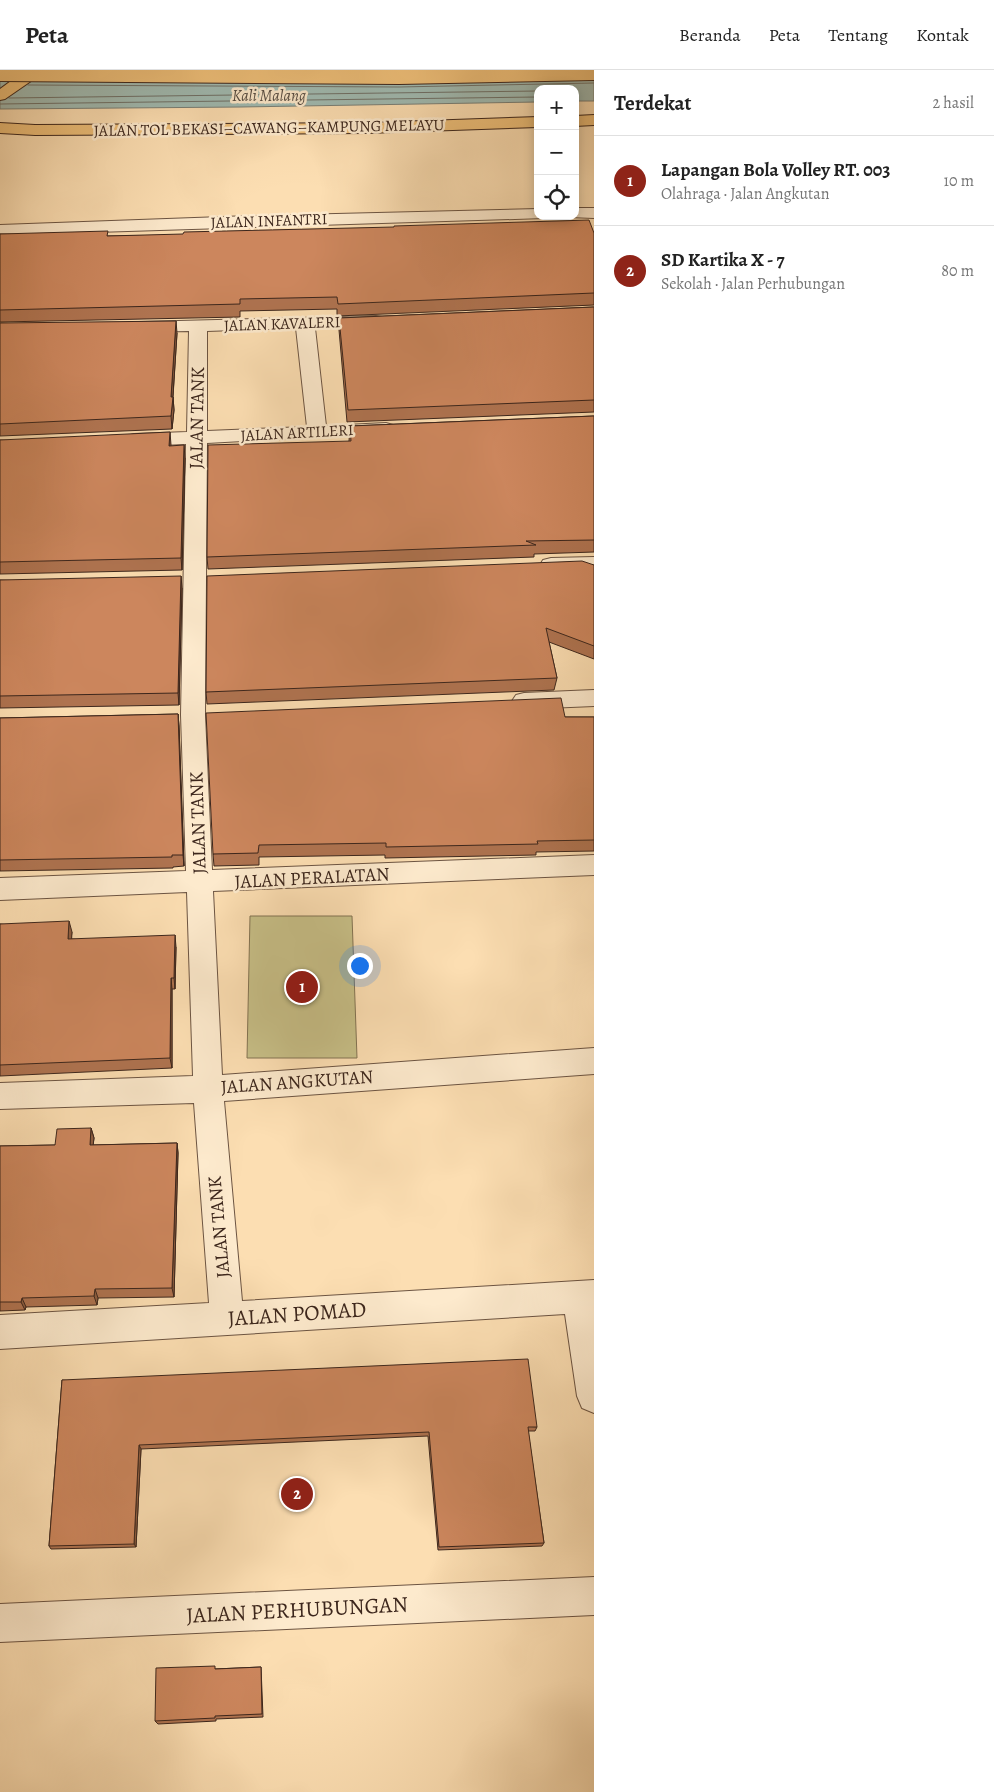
<!DOCTYPE html>
<html lang="id">
<head>
<meta charset="utf-8">
<style>
  body { margin:0; font-family:Alegreya,serif; background:#f2f2f2; color:#222 }
  .controls { position:absolute; right:15px; top:15px; display:grid; overflow:hidden; border-radius:10px; box-shadow:0 2px 12px #0003 }
  .controls button { width:45px; height:45px; display:grid; place-items:center; padding:0; border:0; border-bottom:1px solid #e0e0e0; background:#fff; color:#222; font:25px sans-serif }
  .you { position:absolute; left:359px; top:895px; width:18px; height:18px; margin:-12px; border:4px solid #fff; border-radius:50%; background:#1a73e8; box-shadow:0 0 0 8px #1a73e833 }
  .badge { display:grid; place-items:center; width:32px; height:32px; border-radius:50%; background:#8f2418; color:#fff; font-size:16px; font-weight:700 }
  .pin { position:absolute; translate:-50% -50%; border:2px solid #fff; box-shadow:0 1px 5px #0006 }
  .list { margin:0; padding:0; list-style:none }
  h2 { display:flex; justify-content:space-between; align-items:center; height:65px; margin:0; padding:0 20px; font-size:21px }
  h2 small { font-size:16px; font-weight:400; color:#767676 }
  .list li { display:grid; grid-template-columns:32px 1fr auto; gap:15px; align-items:center; box-sizing:border-box; height:90px; padding:0 20px; border-top:1px solid #e0e0e0 }
  .list b { display:block; font-size:19px; white-space:nowrap }
  .list p { margin:0; font-size:16px; white-space:nowrap; color:#767676 }
  .list em { font-size:16px; font-style:normal; color:#767676 }
  .icon { flex:none; width:28px; height:28px; fill:none; stroke:currentColor; stroke-width:2; stroke-linecap:round; stroke-linejoin:round }
  .map { position:relative; flex:none; width:594px; height:1722px; overflow:hidden }
  header { display:flex; align-items:center; gap:30px; box-sizing:border-box; height:70px; padding:0 25px; background:#fff; border-bottom:1px solid #e0e0e0 }
  header strong { font-size:24px }
  nav { display:flex; gap:28px; margin-inline-start:auto; font-size:18px }
  main { display:flex }
  aside { flex:1; background:#fff }
  .map>svg:first-child { display:block }
  .green { fill:#c7bf87; stroke:#827252 }
  .water { fill:#a0bbb3; stroke:#787f77 }
  .lines { fill:none; stroke-linecap:round; stroke-linejoin:round }
  .shore { stroke:#6e7068; stroke-width:1 }
  .minor-casing { stroke:#6c5442; stroke-width:2 }
  .major-casing { stroke:#3c261c; stroke-width:2 }
  .highway-casing { stroke:#3c261c; stroke-width:2 }
  .minor { fill:#fdeacd; fill-rule:evenodd }
  .major { fill:#eebf79; fill-rule:evenodd }
  .highway { fill:#eebf79; fill-rule:evenodd }
  .highway-bridge-casing { stroke:#3c261c; stroke-width:18; stroke-linecap:butt }
  .highway-bridge { stroke:#eebf79; stroke-width:16 }
  .wall { fill:#af7350; stroke:#3c261c }
  .shaded-wall { fill:#8f5e41; stroke:#3c261c }
  .building { fill:#cc865d; stroke:#3c261c }
  .labels { text-anchor:middle; dominant-baseline:central; stroke-width:5; stroke-linejoin:round; paint-order:stroke }
  .far-water-label { font-size:16px; font-style:italic; fill:#554b42; stroke:#fdeacd }
  .far-street-label { font-size:16px; fill:#3c261c; stroke:#fdeacd }
  .street-label { font-size:19px; fill:#3c261c; stroke:#fdeacd }
  .near-street-label { font-size:22px; fill:#3c261c; stroke:#fdeacd }
</style>
</head>
<body>
<header>
<strong>Peta</strong>
<nav><a>Beranda</a><a>Peta</a><a>Tentang</a><a>Kontak</a></nav>
</header>
<main>
<div class="map">
<svg width="594" height="1722" viewBox="0 0 594 1722">
  <rect width="100%" height="100%" fill="#fcdeb2"/>
  <filter id="stains"><feTurbulence type="fractalNoise" baseFrequency=".004" numOctaves="4"/><feColorMatrix values="0 0 0 0 .2 0 0 0 0 .09 0 0 0 0 .02 0 0 0 .5 -.17"/></filter>
  <radialGradient id="worn" r=".72"><stop offset=".6" stop-color="#630" stop-opacity="0"/><stop offset="1" stop-color="#630" stop-opacity=".3"/></radialGradient>
  <polygon class="green" points="250,846 352,846 357,988 247,988"/>
  <polygon class="water" points="594,2 594,31 575,31 575,19 538,19 538,32 241,37 0,39 0,3"/>
  <g class="lines">
    <g class="shore">
      <polyline points="28,15 399,17 594,13"/>
      <polyline points="9,28 538,21"/>
      <polyline points="0,34 538,27"/>
    </g>
    <defs>
      <g id="minor">
        <polygon points="575,138 594,138 594,148 569,147 575,146"/>
        <polygon points="538,139 538,146 545,146 544,148 0,165 0,155 250,146"/>
        <path d="M376,246L382,247L385,251L382,255L315,258L326,356L386,353L393,355L396,359L393,363L207,373L205,645L212,800L594,785V805L213,821L222,1005L594,978V1004L224,1031L242,1231L594,1210V1343L582,1338L577,1326L565,1244L0,1279V1245L209,1233L194,1033L0,1039V1013L193,1006L187,822L0,830V808L186,801L181,645L186,374L134,376L127,374L124,370L127,366L134,364L187,362L189,261L139,262L133,261L130,257L133,253L139,252ZM296,258L307,357L207,361V261Z"/>
        <polygon points="594,487 594,501 551,502 543,500 540,495 543,490 551,488"/>
        <polygon points="594,620 594,636 524,639 516,637 512,631 516,625 524,623"/>
        <polygon points="594,1507 594,1545 0,1572 0,1534"/>
      </g>
      <polygon id="major" points="26,0 47,0 5,29 0,30 0,19"/>
      <g id="highway">
        <polygon points="594,45 594,55 575,56 575,46"/>
        <polygon points="538,47 538,57 367,63 35,65 0,63 0,53 35,55 367,53"/>
      </g>
    </defs>
    <use href="#minor" class="minor-casing"/>
    <use href="#major" class="major-casing"/>
    <use href="#highway" class="highway-casing"/>
    <use href="#minor" class="minor"/>
    <use href="#major" class="major"/>
    <use href="#highway" class="highway"/>
    <defs>
      <polyline id="highway-bridge" points="0,3 399,6 594,2"/>
    </defs>
    <use href="#highway-bridge" class="highway-bridge-casing"/>
    <use href="#highway-bridge" class="highway-bridge"/>
  </g>
  <g class="wall">
    <polygon points="594,163 594,235 337,246 337,239 240,241 240,247 0,252 0,164 108,166"/>
    <polygon points="594,237 594,342 347,352 339,260 339,248"/>
    <polygon points="0,253 177,263 173,327 174,340 172,359 0,366"/>
    <polygon points="594,346 594,482 534,484 534,487 208,499 207,487 349,371 350,356"/>
    <polygon points="0,370 171,376 185,388 182,500 0,504"/>
    <polygon points="594,495 594,589 549,572 557,608 554,620 207,634 206,622"/>
    <polygon points="0,510 182,518 179,635 0,638"/>
    <polygon points="178,644 179,656 184,796 173,797 173,798 0,801 0,648"/>
    <polygon points="565,647 594,647 594,781 536,782 536,785 385,788 385,785 259,787 259,795 214,796 213,784"/>
    <polygon points="0,854 72,862 71,869 176,877 175,919 172,919 172,998 0,1006"/>
    <polygon points="91,1058 94,1068 93,1075 177,1073 178,1083 174,1227 98,1228 97,1235 26,1237 25,1240 0,1241 0,1076 55,1075"/>
    <polygon points="62,1310 537,1357 535,1361 528,1361 544,1473 542,1476 438,1480 428,1366 141,1379 136,1477 51,1479 49,1476"/>
    <polygon points="261,1597 263,1647 216,1649 216,1651 158,1654 155,1651 215,1599"/>
  </g>
  <g class="shaded-wall">
    <polygon points="176,251 177,263 172,340 171,327"/>
    <polygon points="173,327 174,340 172,359 171,346"/>
    <polygon points="170,362 171,375 170,388 169,376"/>
    <polygon points="184,375 185,388 182,500 181,488"/>
    <polygon points="181,506 182,518 179,635 178,623"/>
    <polygon points="178,644 179,656 184,796 183,785"/>
    <polygon points="69,851 72,862 71,880 68,869"/>
    <polygon points="175,865 176,877 175,919 174,908"/>
    <polygon points="171,908 172,919 172,998 170,988"/>
    <polygon points="91,1058 94,1068 92,1085 90,1075"/>
    <polygon points="177,1073 178,1083 174,1227 172,1218"/>
    <polygon points="95,1219 98,1228 97,1235 94,1226"/>
    <polygon points="22,1228 26,1237 25,1240 21,1232"/>
    <polygon points="139,1375 141,1379 136,1477 134,1474"/>
  </g>
  <g class="building">
    <polygon points="589,150 594,163 594,223 338,234 337,227 240,229 240,234 0,240 0,164 108,161 107,166 183,164 184,162 394,157 394,156"/>
    <polygon points="594,237 594,330 348,340 339,248"/>
    <polygon points="176,251 171,327 173,327 171,346 0,354 0,253"/>
    <polygon points="594,346 594,470 526,471 536,475 207,487 208,375 351,371 350,356"/>
    <polygon points="170,362 169,376 184,375 181,488 0,492 0,370"/>
    <polygon points="582,491 594,495 594,576 546,558 557,608 206,622 207,506"/>
    <polygon points="181,506 178,623 0,626 0,510"/>
    <polygon points="561,628 565,647 594,647 594,770 537,771 538,774 386,777 386,773 259,775 258,783 213,784 206,643"/>
    <polygon points="178,644 183,785 172,785 172,787 0,790 0,648"/>
    <polygon points="69,851 68,869 175,865 174,908 171,908 170,988 0,995 0,854"/>
    <polygon points="91,1058 90,1075 177,1073 172,1218 95,1219 94,1226 22,1228 21,1232 0,1232 0,1076 55,1075 57,1059"/>
    <polygon points="528,1289 537,1357 528,1357 544,1473 439,1477 429,1362 139,1375 134,1474 49,1476 62,1310"/>
    <polygon points="215,1596 215,1599 261,1597 262,1644 215,1646 215,1648 155,1651 156,1598"/>
  </g>
  <g class="labels">
    <g class="far-water-label">
      <text x="269" y="26">Kali Malang</text>
    </g>
    <g class="far-street-label">
      <text transform="translate(269 58) rotate(-1)">JALAN TOL BEKASI–CAWANG–KAMPUNG MELAYU</text>
      <text transform="translate(269 151) rotate(-2)">JALAN INFANTRI</text>
      <text transform="translate(282 254) rotate(-2)">JALAN KAVALERI</text>
      <text transform="translate(297 363) rotate(-3)">JALAN ARTILERI</text>
    </g>
    <g class="street-label">
      <text transform="translate(197 348) rotate(-89)">JALAN TANK</text>
      <text transform="translate(198 753) rotate(-92)">JALAN TANK</text>
      <text transform="translate(312 808) rotate(-3)">JALAN PERALATAN</text>
      <text transform="translate(297 1012) rotate(-4)">JALAN ANGKUTAN</text>
      <text transform="translate(219 1157) rotate(-95)">JALAN TANK</text>
    </g>
    <g class="near-street-label">
      <text transform="translate(297 1244) rotate(-4)">JALAN POMAD</text>
      <text transform="translate(297 1540) rotate(-3)">JALAN PERHUBUNGAN</text>
    </g>
  </g>
  <rect width="100%" height="100%" filter="url(#stains)"/>
  <rect width="100%" height="100%" fill="url(#worn)"/>
</svg>
<div class="controls">
<button>+</button>
<button>−</button>
<button><svg class="icon" aria-label="locate" viewBox="0 0 24 24"><circle cx="12" cy="12" r="6"/><path d="M12 2v4M12 18v4M2 12h4M18 12h4"/></svg></button>
</div>
<div class="you"></div>
<div class="pin badge" style="left:302px;top:917px">1</div>
<div class="pin badge" style="left:297px;top:1424px">2</div>
</div>
<aside>
<h2>Terdekat<small>2 hasil</small></h2>
<ul class="list">
<li><span class="badge">1</span><div><b>Lapangan Bola Volley RT. 003</b><p>Olahraga · Jalan Angkutan</p></div><em>10 m</em></li>
<li><span class="badge">2</span><div><b>SD Kartika X - 7</b><p>Sekolah · Jalan Perhubungan</p></div><em>80 m</em></li>
</ul>
</aside>
</main>
</body>
</html>
